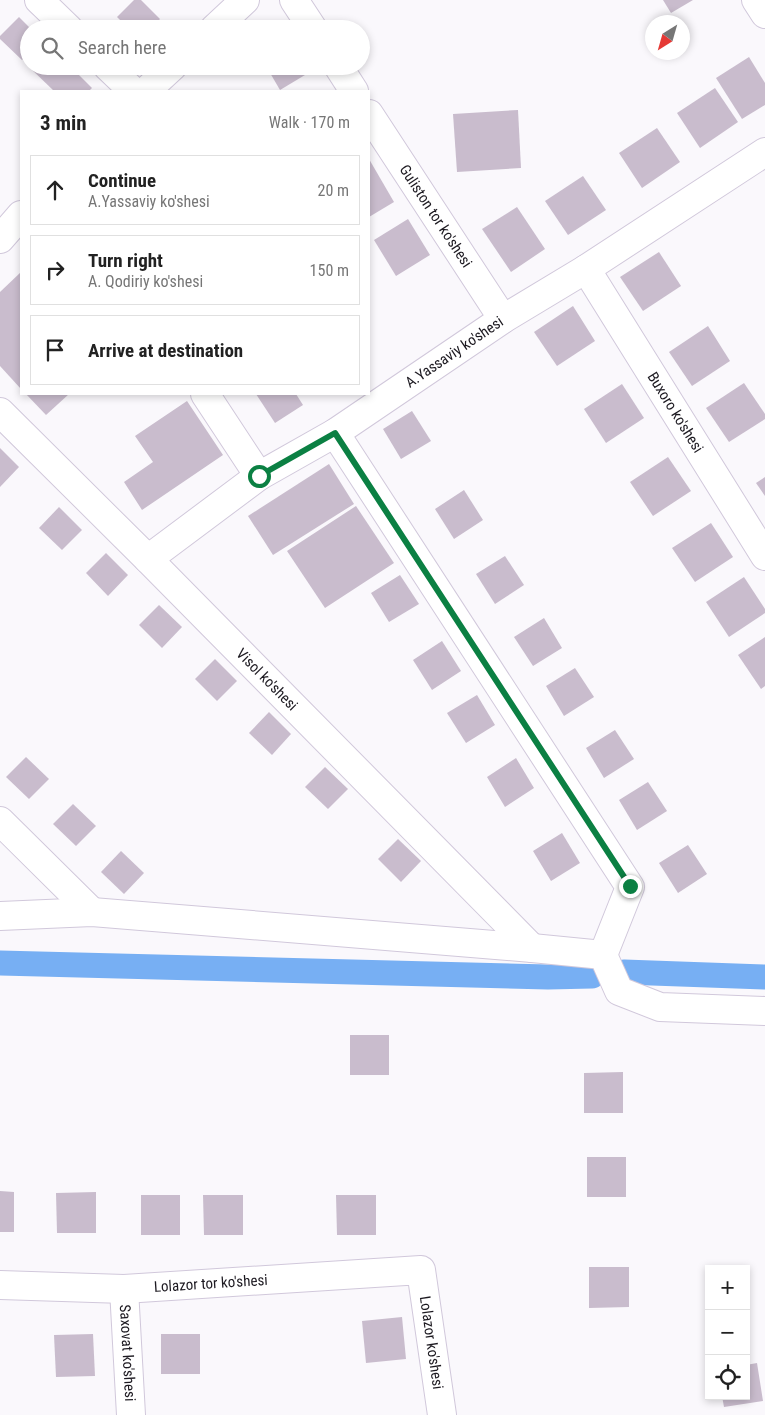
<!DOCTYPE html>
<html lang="en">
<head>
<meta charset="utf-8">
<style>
  body { margin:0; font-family:"Roboto Condensed",sans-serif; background:#f2f2f2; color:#222 }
  .controls { position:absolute; right:15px; bottom:15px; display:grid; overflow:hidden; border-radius:0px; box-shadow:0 2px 8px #0003 }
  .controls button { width:45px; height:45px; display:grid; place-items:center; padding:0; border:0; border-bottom:1px solid #e0e0e0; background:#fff; color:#222; font:25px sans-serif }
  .compass { position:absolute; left:645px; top:15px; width:45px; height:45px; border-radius:50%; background:#fff; box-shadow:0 2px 8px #0003; rotate:217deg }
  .stop { position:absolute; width:15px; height:15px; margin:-11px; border:4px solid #0b8043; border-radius:50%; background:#fff }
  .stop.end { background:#0b8043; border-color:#fff; box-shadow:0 1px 5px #0008 }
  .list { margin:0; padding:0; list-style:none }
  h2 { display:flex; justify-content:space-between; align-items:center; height:65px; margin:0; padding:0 20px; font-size:21px }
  h2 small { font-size:16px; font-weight:400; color:#767676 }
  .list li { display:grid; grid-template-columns:32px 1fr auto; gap:15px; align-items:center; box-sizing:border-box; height:70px; margin:0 10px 10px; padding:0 10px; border:1px solid #e0e0e0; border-radius:0px }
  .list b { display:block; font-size:19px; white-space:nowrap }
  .list p { margin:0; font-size:16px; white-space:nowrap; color:#767676 }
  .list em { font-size:16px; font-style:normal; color:#767676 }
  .icon { flex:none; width:28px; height:28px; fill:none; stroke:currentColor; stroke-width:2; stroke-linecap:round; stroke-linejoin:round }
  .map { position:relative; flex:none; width:765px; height:1415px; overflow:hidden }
  .search { position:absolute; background:#fff; box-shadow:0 2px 8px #0003; left:20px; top:20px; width:350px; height:55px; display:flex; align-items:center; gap:12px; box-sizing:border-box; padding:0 18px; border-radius:28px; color:#767676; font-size:19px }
  .panel { position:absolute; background:#fff; box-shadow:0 2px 8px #0003; left:20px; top:90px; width:350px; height:305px; border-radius:0px }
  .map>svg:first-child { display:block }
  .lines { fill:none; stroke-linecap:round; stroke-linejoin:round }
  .canal { stroke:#77aff3; stroke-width:25 }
  .building { fill:#c9bccd }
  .minor-casing { stroke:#d1c8db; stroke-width:30 }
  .minor { stroke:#fff; stroke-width:28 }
  .route { stroke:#0b8043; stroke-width:6 }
  .labels { text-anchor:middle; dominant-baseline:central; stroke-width:4.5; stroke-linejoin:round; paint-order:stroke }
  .street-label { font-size:15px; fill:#1c1920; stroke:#faf8fc }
</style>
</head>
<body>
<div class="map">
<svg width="765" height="1415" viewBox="0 0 765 1415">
  <rect width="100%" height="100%" fill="#faf8fc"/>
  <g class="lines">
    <g class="canal">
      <polyline points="0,963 548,977 592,976"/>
      <polyline points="624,972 765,977"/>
    </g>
  </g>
  <g class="building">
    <polygon points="134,0 141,0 160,19 151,29 129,29 117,17"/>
    <polygon points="663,0 693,0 671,13"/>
    <polygon points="19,17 31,29 29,29 29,53 22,60 0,39 0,36"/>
    <polygon points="749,57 765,83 765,105 742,119 716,78"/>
    <polygon points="28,66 70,66 92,88 89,91 54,91"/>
    <polygon points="266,66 306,66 310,72 280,90"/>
    <polygon points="715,88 738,122 700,148 677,113"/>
    <polygon points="518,110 521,168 457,172 453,114"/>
    <polygon points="657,128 680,162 642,188 619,153"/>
    <polygon points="369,159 394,202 369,217"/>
    <polygon points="583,176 606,210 568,235 545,201"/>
    <polygon points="517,207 545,249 511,272 482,229"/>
    <polygon points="408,219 430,255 396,276 374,240"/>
    <polygon points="659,252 681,286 643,311 620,277"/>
    <polygon points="21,272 21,389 0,366 0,292"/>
    <polygon points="573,306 595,341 557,366 534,332"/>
    <polygon points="708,326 730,361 692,386 669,352"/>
    <polygon points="744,383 765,414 765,419 729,442 706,408"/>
    <polygon points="622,384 644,418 606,443 584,409"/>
    <polygon points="26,394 69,394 46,415"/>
    <polygon points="256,394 296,394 303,405 275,423"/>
    <polygon points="187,401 223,455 142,510 124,482 153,462 135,436"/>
    <polygon points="412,411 431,441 401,459 383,429"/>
    <polygon points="0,448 19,467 0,487"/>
    <polygon points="668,457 691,491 653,516 630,482"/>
    <polygon points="329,464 354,504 273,555 248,516"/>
    <polygon points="765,477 765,496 756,483"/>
    <polygon points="464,490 483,520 454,539 435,509"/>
    <polygon points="356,506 394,563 325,608 287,551"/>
    <polygon points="59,507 82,530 62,550 39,528"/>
    <polygon points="711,523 733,557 695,582 672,548"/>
    <polygon points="106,553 128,575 108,596 86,573"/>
    <polygon points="505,556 524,585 495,604 476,574"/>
    <polygon points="400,575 419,604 389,622 371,593"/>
    <polygon points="744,577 765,609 765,613 729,637 706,602"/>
    <polygon points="159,605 182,627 162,648 139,625"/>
    <polygon points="544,618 562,648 533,666 514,637"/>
    <polygon points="765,637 765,686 761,689 738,655"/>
    <polygon points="442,641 461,671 432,690 413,660"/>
    <polygon points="215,659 237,681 217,701 195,679"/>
    <polygon points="575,668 594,697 564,716 546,686"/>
    <polygon points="477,695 495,725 466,743 447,713"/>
    <polygon points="269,712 291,734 272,755 249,733"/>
    <polygon points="615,730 634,759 604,778 586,748"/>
    <polygon points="26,757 49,779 29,799 6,777"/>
    <polygon points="516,758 534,788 505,807 487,777"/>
    <polygon points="325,767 348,789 328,809 305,787"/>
    <polygon points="648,782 667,811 637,830 619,800"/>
    <polygon points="73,804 96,826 76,846 53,824"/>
    <polygon points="562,833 580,863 551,881 533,851"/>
    <polygon points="398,839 421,861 401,882 378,859"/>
    <polygon points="688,845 707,874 678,893 659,863"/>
    <polygon points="121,851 144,873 124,894 101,872"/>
    <rect x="350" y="1035" width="39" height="40"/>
    <polygon points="623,1072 623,1113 584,1113 584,1073"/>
    <rect x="587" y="1157" width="39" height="40"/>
    <polygon points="0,1191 14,1192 14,1232 0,1232"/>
    <polygon points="96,1192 96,1233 57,1233 56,1193"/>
    <rect x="141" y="1195" width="39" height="40"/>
    <polygon points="203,1195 243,1195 243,1235 204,1235"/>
    <polygon points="336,1195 376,1195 376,1235 337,1235"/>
    <polygon points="589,1267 629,1267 629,1307 589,1308"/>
    <polygon points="402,1317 406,1359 366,1363 362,1321"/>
    <polygon points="93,1334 95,1376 56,1377 54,1335"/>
    <rect x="161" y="1334" width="39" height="40"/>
    <polygon points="757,1363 763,1401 724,1407 722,1396 746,1396 746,1365"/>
  </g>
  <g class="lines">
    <defs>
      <g id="minor">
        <polyline points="39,0 69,29"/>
        <polyline points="294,0 313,29"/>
        <polyline points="756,0 765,14"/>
        <polyline points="214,29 245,0"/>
        <polyline points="107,66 133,91"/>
        <polyline points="338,66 354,91"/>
        <polyline points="146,91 173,66"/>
        <path id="s1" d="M369,114L503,319"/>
        <polyline points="0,239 21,215"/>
        <path id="s2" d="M586,269L765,556"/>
        <polyline points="205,394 259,476"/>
        <path id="s3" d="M0,412L148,559L532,948"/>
        <polyline points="335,433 630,887 603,955"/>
        <path id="s4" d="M148,559L259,476L335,433L503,319L586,269L765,152"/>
        <polyline points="0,821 92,912"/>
        <polyline points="0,916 92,912 532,948 603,955 619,991 660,1007 765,1011"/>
        <path id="s5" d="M0,1285L124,1289L421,1270L442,1415"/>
        <path id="s6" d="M124,1289L131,1415"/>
      </g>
    </defs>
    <use href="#minor" class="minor-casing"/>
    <use href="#minor" class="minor"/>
  </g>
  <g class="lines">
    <polyline class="route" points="259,476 335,433 630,886"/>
  </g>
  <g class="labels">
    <g class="street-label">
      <text stroke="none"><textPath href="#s1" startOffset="122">Guliston tor ko'shesi</textPath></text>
      <text stroke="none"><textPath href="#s4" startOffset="370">A.Yassaviy ko'shesi</textPath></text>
      <text stroke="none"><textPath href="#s2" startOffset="169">Buxoro ko'shesi</textPath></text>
      <text stroke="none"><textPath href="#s3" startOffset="378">Visol ko'shesi</textPath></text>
      <text stroke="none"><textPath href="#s5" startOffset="211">Lolazor tor ko'shesi</textPath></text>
      <text stroke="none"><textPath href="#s5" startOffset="495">Lolazor ko'shesi</textPath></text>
      <text stroke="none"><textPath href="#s6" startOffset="64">Saxovat ko'shesi</textPath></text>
    </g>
  </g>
</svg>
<div class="controls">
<button>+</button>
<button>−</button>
<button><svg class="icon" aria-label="locate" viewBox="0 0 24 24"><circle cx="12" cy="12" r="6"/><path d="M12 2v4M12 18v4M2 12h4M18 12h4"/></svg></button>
</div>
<svg class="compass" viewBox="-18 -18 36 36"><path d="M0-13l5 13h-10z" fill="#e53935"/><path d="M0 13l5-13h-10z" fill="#767676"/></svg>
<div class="stop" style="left:259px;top:476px"></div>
<div class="stop end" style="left:630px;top:886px"></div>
<div class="search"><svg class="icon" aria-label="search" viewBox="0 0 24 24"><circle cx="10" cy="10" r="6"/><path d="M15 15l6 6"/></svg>Search here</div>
<section class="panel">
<h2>3 min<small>Walk · 170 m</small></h2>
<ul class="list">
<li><svg class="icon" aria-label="ahead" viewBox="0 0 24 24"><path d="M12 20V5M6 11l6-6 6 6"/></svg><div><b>Continue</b><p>A.Yassaviy ko'shesi</p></div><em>20 m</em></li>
<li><svg class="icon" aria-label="right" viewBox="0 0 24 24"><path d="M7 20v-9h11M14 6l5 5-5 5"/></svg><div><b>Turn right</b><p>A. Qodiriy ko'shesi</p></div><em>150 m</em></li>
<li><svg class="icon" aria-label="arrive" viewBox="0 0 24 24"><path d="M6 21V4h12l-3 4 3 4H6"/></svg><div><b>Arrive at destination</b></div></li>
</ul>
</section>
</div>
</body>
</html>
